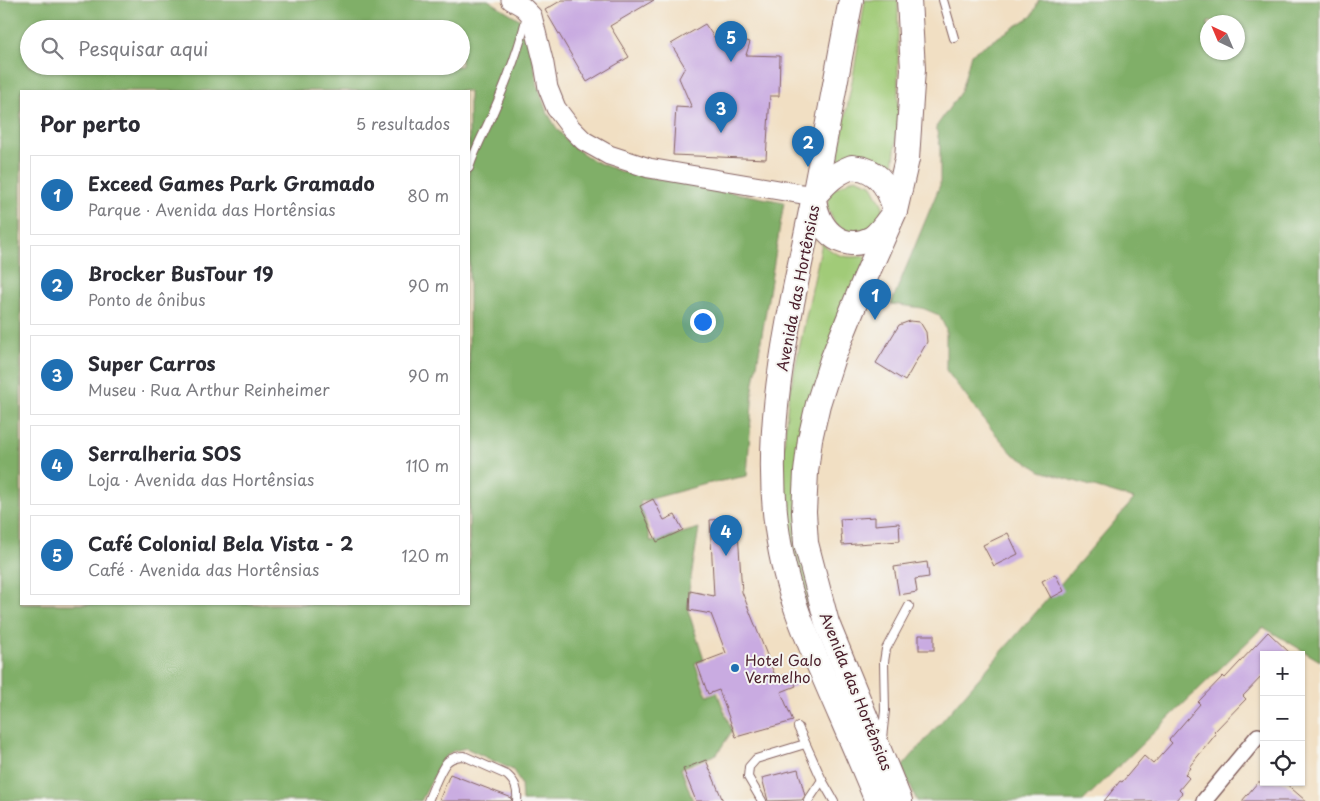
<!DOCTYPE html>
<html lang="pt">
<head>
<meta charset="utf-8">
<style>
  body { margin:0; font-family:"Playpen Sans",sans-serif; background:#f7f7f7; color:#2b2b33 }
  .controls { position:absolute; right:15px; bottom:15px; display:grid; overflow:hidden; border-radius:0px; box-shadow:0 1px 4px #0004 }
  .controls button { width:45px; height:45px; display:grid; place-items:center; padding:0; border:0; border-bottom:1px solid #e1e1e2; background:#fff; color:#2b2b33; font:25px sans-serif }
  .compass { position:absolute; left:1200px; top:15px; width:45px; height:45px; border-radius:50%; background:#fff; box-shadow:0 1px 4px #0004; rotate:316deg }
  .you { position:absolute; left:702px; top:321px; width:18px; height:18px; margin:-12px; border:4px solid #fff; border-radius:50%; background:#1a73e8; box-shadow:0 0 0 8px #1a73e833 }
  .badge { display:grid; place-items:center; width:32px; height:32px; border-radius:50%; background:#1f6fb2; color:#fff; font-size:16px; font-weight:700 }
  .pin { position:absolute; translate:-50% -41px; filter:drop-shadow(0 1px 2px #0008) }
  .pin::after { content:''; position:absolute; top:26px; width:18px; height:15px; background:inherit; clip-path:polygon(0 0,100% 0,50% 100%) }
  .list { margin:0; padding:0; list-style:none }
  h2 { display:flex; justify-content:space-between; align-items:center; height:65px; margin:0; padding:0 20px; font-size:21px }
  h2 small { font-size:16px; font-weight:400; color:#7c7c81 }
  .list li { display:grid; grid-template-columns:32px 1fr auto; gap:15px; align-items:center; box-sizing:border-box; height:80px; margin:0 10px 10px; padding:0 10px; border:1px solid #e1e1e2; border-radius:0px }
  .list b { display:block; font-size:19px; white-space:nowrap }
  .list p { margin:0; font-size:16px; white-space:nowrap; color:#7c7c81 }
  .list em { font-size:16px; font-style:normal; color:#7c7c81 }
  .icon { flex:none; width:28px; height:28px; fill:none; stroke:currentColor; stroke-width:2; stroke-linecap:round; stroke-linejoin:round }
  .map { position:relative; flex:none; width:1320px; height:801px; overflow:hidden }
  .search { position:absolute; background:#fff; box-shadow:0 1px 4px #0004; left:20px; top:20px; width:450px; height:55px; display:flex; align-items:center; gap:12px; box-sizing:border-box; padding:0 18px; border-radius:28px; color:#7c7c81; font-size:19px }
  .panel { position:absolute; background:#fff; box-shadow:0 1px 4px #0004; left:20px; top:90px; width:450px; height:515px; border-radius:0px }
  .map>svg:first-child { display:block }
  .green { fill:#a1cb78; stroke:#767552 }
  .forest { fill:#80af68; stroke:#65674a; fill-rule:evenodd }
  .building { fill:#c9abe1 }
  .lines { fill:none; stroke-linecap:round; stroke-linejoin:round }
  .service-casing { stroke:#846260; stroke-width:10 }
  .minor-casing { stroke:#846260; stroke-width:18 }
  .tertiary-casing { stroke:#846260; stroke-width:21 }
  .primary-casing { stroke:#846260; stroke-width:26 }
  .service { stroke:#fff; stroke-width:8 }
  .minor { stroke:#fff; stroke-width:15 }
  .tertiary { stroke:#fff; stroke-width:19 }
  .primary { stroke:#fff; stroke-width:24 }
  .poi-dot { fill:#1f6fb2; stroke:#f6f6f2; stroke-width:2 }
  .labels { text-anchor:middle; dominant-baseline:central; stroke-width:4; stroke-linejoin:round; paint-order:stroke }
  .street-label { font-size:15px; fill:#4a1f2b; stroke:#f6f6f2 }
  .poi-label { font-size:15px; fill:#4a1f2b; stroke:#f6f6f2; text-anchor:start }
</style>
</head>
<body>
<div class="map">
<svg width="1320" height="801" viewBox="0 0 1320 801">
  <rect width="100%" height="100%" fill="#f6f6f2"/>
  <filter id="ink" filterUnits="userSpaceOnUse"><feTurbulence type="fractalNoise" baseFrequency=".02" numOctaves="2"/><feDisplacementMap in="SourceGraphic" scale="10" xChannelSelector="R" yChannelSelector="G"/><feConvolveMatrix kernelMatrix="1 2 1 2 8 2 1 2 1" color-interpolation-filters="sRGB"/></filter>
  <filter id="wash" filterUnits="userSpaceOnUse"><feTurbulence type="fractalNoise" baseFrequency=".0096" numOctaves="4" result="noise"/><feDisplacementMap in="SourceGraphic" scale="20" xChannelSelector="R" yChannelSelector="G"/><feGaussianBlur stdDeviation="1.12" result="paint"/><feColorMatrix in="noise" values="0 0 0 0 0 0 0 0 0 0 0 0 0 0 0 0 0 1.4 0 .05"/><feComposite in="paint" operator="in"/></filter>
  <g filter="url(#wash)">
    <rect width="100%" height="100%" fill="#f1dfc3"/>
    <g class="green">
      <polygon points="865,0 898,0 898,127 891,182 836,168 855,65"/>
      <polygon points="855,178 871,184 883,206 881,215 869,229 851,233 835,224 827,207 829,198 832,190"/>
      <path d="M822,243C838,258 846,258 867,256L800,439L832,660H825L792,566L781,480L788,400Z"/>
    </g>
    <g class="forest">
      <path d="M0,0H488L521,20L528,31L538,86L546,110L557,129L572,146L594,161L622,172L784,202L753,389L747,476L706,484L640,502L651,542L699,528L689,590L688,610L704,660L695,663L707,696L717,692L732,731L717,754L681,768L693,801H522L521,784L513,770L466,748L453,751L443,759L421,801H0ZM29,29H461V66H29ZM21,91H469V604H21Z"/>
      <path d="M1039,0H1320V661L1263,627L1083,801H917L902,767L1134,499L1041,471L1012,453L987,424L946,370V329L939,315L922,308L891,304L940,185V146L936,127L961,91L971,54L1032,16ZM1208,22H1238V52H1208Z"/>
    </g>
    <g id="blocks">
      <g class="building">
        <polygon points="562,0 654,0 610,26 629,57 587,82 545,10"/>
        <polygon points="705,24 720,46 725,34 750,42 746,55 780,56 779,96 770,96 766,159 673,155 676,107 692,108 679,78 685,67 671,44"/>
        <polygon points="910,321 920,322 926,332 927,342 905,381 876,363 899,325"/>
        <polygon points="653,499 664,520 675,515 683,530 657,542 640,506"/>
        <polygon points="875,517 875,525 899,523 900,541 842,545 840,519"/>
        <polygon points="737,518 742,592 776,678 790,673 796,686 781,692 793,721 736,737 719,690 708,694 697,664 726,653 711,614 689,610 690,591 714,596 710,520"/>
        <polygon points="1008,533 1018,554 994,566 983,545"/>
        <polygon points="927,562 929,577 915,579 917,592 899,595 894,567"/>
        <polygon points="1055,574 1064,591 1051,598 1042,581"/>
        <polygon points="1268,632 1292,655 1264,655 1264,674 1243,696 1246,699 1214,732 1216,734 1189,767 1190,768 1185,774 1189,778 1179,790 1182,793 1175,801 1104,801 1120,781 1122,782 1144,756 1153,764 1172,743 1169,740 1200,704 1198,702 1223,676 1225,678"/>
        <rect x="919" y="635" width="15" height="15"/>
        <polygon points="706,760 723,801 696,801 683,769"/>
        <polygon points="798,769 805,796 802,800 768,801 762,778"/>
        <polygon points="450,774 512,798 511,801 439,801"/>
        <polygon points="1258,782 1284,782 1306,801 1242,801"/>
      </g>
    </g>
  </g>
  <g filter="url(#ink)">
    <use href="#blocks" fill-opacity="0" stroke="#846260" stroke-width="1"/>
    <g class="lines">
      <defs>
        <g id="service">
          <polyline points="943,0 954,38"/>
          <path d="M469,168C475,149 484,133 492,115C506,83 519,50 527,16"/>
          <polyline points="798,727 822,780 834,801"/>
          <polyline points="882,738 885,711 884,662 886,649 909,606"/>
          <path d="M428,801C432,791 441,767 448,761C453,757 458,756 464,756L507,775C516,783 518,790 517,801"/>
          <polyline points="762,801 748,777 749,767 756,759 805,744"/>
          <polyline points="808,801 822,780"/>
        </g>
        <polyline id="minor" points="1204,801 1258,736"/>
        <polyline id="tertiary" points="511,0 523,7 532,16 544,64 548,88 556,108 571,128 584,141 609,155 649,168 814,196"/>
        <g id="primary">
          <path d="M851,0C838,65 827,131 814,196C791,313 757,434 781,553C789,596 806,635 823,675C841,717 860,759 877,801"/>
          <path d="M852,167C856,168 861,168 864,169C883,175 891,194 895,211C888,220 881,232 872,238C840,255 815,226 814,196C827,182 834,174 852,167Z"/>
          <polyline points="900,801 827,623 806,543 804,512 806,472 810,439 818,404 832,360 864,281 895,211 907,159 913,69 909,0"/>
        </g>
      </defs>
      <use href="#service" class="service-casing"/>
      <use href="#minor" class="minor-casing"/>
      <use href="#tertiary" class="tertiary-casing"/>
      <use href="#primary" class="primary-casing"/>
      <use href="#service" class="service"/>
      <use href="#minor" class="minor"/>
      <use href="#tertiary" class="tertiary"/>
      <use href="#primary" class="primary"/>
    </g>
  </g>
  <circle class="poi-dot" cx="735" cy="668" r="5"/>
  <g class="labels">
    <g class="street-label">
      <text transform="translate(797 288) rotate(-79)">Avenida das Hortênsias</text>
      <text transform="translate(857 691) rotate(68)">Avenida das Hortênsias</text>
    </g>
    <g class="poi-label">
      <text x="745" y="659">Hotel Galo<tspan x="745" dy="17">Vermelho</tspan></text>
    </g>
  </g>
</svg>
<div class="controls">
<button>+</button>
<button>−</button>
<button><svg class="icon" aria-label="locate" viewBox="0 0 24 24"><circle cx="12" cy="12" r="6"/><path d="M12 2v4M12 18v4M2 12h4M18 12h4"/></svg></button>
</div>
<svg class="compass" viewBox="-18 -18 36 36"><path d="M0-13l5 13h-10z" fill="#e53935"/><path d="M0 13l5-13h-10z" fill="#7c7c81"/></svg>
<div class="you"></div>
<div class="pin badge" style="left:875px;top:320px">1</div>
<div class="pin badge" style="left:808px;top:167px">2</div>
<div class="pin badge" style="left:721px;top:133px">3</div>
<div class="pin badge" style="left:726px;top:556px">4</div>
<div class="pin badge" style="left:731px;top:62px">5</div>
<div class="search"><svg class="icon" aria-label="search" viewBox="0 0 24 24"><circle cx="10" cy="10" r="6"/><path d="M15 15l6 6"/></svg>Pesquisar aqui</div>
<section class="panel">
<h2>Por perto<small>5 resultados</small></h2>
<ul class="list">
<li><span class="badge">1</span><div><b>Exceed Games Park Gramado</b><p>Parque · Avenida das Hortênsias</p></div><em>80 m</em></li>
<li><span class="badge">2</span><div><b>Brocker BusTour 19</b><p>Ponto de ônibus</p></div><em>90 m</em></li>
<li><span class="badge">3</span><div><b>Super Carros</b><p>Museu · Rua Arthur Reinheimer</p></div><em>90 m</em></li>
<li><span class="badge">4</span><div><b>Serralheria SOS</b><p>Loja · Avenida das Hortênsias</p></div><em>110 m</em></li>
<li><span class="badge">5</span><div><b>Café Colonial Bela Vista - 2</b><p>Café · Avenida das Hortênsias</p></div><em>120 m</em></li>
</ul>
</section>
</div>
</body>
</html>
